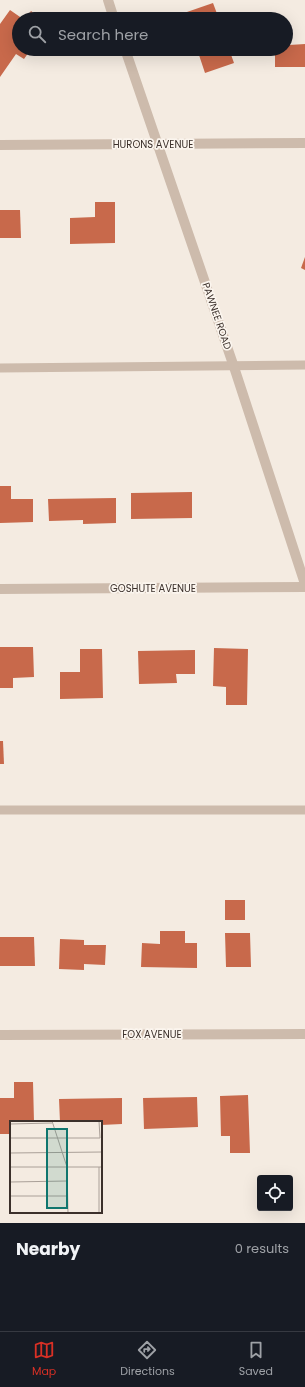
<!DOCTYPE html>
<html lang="en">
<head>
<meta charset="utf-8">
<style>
  body { margin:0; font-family:Poppins,sans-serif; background:#242831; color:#f1f3f6 }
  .controls { position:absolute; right:12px; bottom:12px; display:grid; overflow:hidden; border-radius:4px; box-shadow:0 4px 16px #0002 }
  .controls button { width:36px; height:36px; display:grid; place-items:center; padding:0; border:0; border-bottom:1px solid #363941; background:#171b24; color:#f1f3f6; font:20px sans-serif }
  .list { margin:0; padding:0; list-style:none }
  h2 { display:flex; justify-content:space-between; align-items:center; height:52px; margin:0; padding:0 16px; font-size:17px }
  h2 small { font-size:13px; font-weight:400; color:#9ea1a6 }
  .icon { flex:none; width:22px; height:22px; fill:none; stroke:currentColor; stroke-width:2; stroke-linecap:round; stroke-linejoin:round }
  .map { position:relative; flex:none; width:305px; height:1223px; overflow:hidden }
  .search { position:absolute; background:#171b24; box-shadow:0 4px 16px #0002; left:12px; right:12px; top:12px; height:44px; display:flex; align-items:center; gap:10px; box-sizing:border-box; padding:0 14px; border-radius:22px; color:#9ea1a6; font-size:15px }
  .sheet { height:108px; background:#171b24 }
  nav { display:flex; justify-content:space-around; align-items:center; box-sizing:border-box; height:56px; border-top:1px solid #363941; background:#171b24; font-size:11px; color:#9ea1a6 }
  nav a { display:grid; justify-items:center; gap:2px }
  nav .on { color:#d93025 }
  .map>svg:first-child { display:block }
  .building { fill:#c8694b }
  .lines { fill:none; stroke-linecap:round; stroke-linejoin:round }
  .service { stroke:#cdbbac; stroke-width:9 }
  .minor { stroke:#cdbbac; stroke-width:10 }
  .tertiary { stroke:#cdbbac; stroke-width:10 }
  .labels { text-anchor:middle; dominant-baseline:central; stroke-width:3.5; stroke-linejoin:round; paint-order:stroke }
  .street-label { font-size:10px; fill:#3b302b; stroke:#fbf5ee }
  .inset-road { fill:none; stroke:#aaa098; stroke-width:1 }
  .view { fill:#0f766e; fill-opacity:0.15; stroke:#0f766e; stroke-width:2 }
  .inset-edge { fill:none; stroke:#3b302b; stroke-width:2 }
</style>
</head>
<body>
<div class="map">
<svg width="305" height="1223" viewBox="0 0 305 1223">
  <rect width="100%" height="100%" fill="#f4ebe1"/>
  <g class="building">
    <polygon points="213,3 219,19 186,19 184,13"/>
    <polygon points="10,10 23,19 19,19 19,49 31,49 24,59 16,54 0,77 0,24"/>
    <polygon points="31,11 41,19 25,19"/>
    <polygon points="286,27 288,27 289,45 305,44 305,67 275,67 275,49 286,49"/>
    <polygon points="197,49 229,49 234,63 205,73"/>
    <polygon points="95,202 115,202 115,243 70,244 70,218 95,217"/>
    <polygon points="0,210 20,210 21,238 0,238"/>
    <polygon points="305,257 305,270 301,268"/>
    <polygon points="0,486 11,486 11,499 33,499 33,522 0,523"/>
    <polygon points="192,492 192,518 131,519 131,493"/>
    <polygon points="116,498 116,523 83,524 83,520 49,521 48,499"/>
    <polygon points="0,647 33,647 34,677 13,678 13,688 0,688"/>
    <polygon points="214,648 248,649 247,705 226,705 226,687 213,686"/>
    <polygon points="80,649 102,649 103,698 60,699 60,672 80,672"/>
    <polygon points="195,650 195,674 176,674 177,683 139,684 138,651"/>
    <polygon points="0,741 3,741 4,764 0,764"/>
    <rect x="225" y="900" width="20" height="20"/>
    <polygon points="160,931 185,931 185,943 197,943 197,968 141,967 142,943 160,944"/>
    <polygon points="225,933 250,933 251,967 226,967"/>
    <polygon points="0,937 34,937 35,966 0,966"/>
    <polygon points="60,939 84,940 84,945 106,945 105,965 84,964 84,970 59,969"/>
    <polygon points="14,1082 33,1082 34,1122 11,1122 11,1134 0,1134 0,1098 14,1098"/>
    <polygon points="248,1095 250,1153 230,1153 230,1136 221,1136 220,1096"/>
    <polygon points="197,1097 198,1127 144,1129 143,1098"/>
    <polygon points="122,1098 122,1124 101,1125 101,1122 60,1122 59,1099"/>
  </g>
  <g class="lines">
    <g class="service">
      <polyline points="0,368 305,365"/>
      <polyline points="0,810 305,810"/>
    </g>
    <g class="minor">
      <polyline points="0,145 305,143"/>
      <polyline points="0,589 305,587"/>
      <polyline points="0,1035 305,1034"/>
    </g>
    <g class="tertiary">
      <polyline points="108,0 114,19"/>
      <polyline points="125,49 234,367 305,584"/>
    </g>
  </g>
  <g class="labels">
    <g class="street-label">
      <text x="153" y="144">HURONS AVENUE</text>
      <text transform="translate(217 316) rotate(71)">PAWNEE ROAD</text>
      <text x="153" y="588">GOSHUTE AVENUE</text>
      <text x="152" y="1034">FOX AVENUE</text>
    </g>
  </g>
  <g transform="translate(10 1121)">
    <rect width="92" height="92" fill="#f4ebe1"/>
    <path class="inset-road" d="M42,0L57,46L58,92M0,3L42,2M0,17H90L89,0M0,32L92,31M0,46H92M89,46V92M0,61L57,60M0,75H57"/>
    <path class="view" d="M37,8H57V87H37Z"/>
    <rect width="92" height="92" class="inset-edge"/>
  </g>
</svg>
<div class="controls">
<button><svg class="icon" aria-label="locate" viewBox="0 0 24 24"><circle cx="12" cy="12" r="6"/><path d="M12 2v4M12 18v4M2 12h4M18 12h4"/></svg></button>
</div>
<div class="search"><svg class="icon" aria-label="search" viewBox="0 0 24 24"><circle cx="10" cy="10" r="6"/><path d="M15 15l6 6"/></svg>Search here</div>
</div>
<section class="sheet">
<h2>Nearby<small>0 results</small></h2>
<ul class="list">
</ul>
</section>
<nav>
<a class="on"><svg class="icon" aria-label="map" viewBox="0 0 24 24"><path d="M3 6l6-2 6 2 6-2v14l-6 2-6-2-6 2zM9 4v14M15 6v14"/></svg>Map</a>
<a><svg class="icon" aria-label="directions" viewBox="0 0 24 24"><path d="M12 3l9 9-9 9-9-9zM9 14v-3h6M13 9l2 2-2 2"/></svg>Directions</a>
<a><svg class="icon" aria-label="saved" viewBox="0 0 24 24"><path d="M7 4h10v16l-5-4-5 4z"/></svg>Saved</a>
</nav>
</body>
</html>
